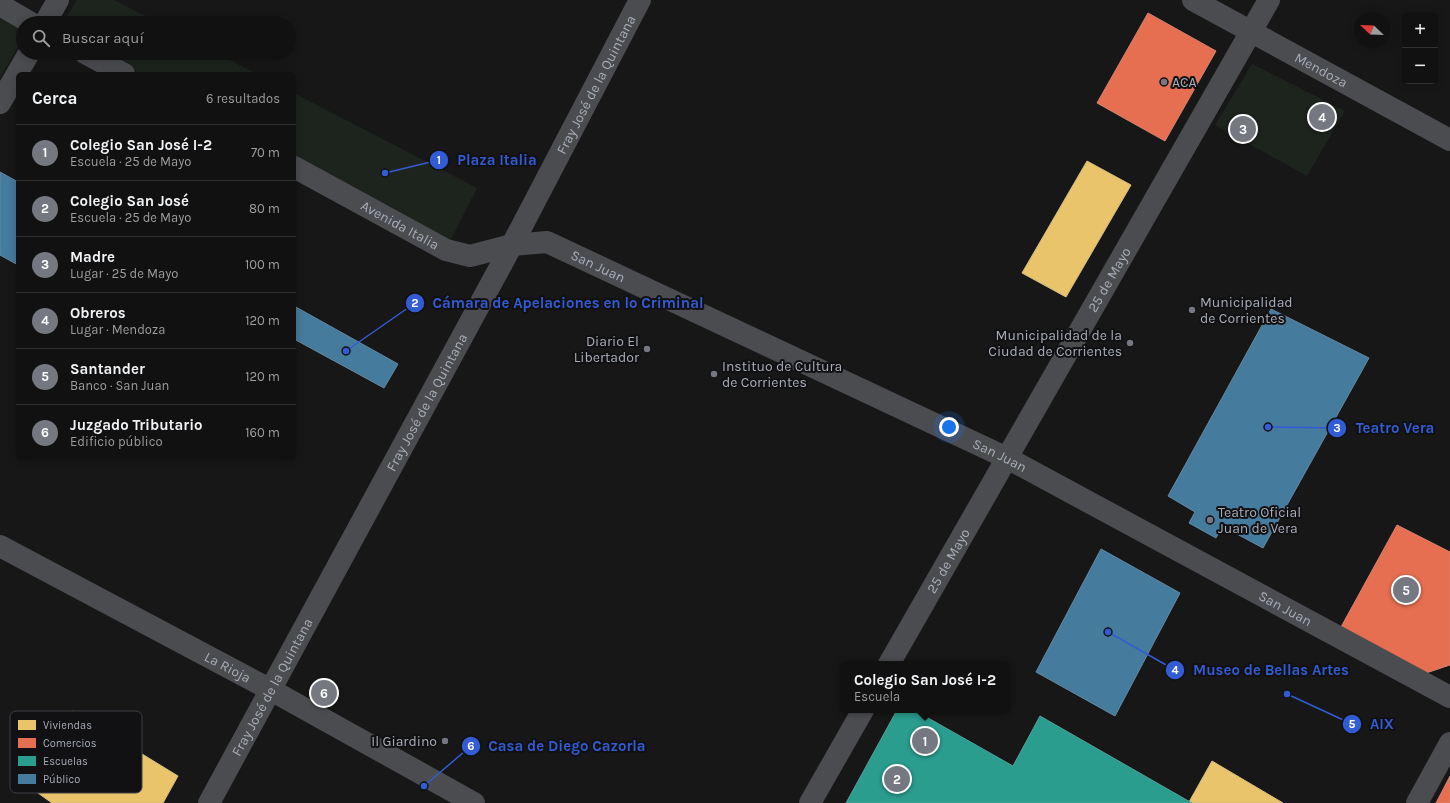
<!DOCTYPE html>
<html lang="es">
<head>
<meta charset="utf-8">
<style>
  body { margin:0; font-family:Karla,sans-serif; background:#1a1a1a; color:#f1f3f6 }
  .controls { position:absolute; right:12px; top:12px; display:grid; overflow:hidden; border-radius:6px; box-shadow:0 2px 10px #0003 }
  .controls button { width:36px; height:36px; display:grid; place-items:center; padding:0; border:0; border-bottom:1px solid #303131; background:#111; color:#f1f3f6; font:20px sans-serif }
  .compass { position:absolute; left:1354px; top:12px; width:36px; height:36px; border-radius:50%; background:#111; box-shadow:0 2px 10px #0003; rotate:293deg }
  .you { position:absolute; left:949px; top:427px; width:14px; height:14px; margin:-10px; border:3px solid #fff; border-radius:50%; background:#1a73e8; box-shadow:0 0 0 6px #1a73e833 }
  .badge { display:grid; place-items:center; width:26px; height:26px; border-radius:50%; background:#757880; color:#fff; font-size:13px; font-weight:700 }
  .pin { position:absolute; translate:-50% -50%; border:2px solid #fff; box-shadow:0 1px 4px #0006 }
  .popup { position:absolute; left:840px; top:661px; width:170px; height:52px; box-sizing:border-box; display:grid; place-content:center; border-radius:6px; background:#111; filter:drop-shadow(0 1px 3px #0005); font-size:13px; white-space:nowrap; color:#9c9d9f }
  .popup b { font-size:15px; color:#f1f3f6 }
  .popup::after { content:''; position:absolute; left:50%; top:100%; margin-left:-8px; border:8px solid transparent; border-top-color:#111 }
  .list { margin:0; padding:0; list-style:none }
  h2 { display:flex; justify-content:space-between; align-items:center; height:52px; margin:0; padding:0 16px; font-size:17px }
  h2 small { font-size:13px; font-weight:400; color:#9c9d9f }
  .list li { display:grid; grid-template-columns:26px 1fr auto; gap:12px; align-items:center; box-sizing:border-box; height:56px; padding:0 16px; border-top:1px solid #303131 }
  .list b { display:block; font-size:15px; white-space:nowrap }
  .list p { margin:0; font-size:13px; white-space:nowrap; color:#9c9d9f }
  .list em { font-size:13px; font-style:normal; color:#9c9d9f }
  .icon { flex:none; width:22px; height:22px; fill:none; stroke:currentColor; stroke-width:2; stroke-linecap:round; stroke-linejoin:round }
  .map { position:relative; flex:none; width:1450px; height:803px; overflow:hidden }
  .search { position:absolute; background:#111; box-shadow:0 2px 10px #0003; left:16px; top:16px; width:280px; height:44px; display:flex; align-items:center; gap:10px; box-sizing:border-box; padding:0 14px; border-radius:22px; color:#9c9d9f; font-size:15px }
  .panel { position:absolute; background:#111; box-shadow:0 2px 10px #0003; left:16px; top:72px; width:280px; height:388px; border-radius:6px }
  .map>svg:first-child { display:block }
  .green { fill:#1d241e }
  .homes { fill:#e9c46a; stroke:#d6bd81 }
  .shops { fill:#e76f51; stroke:#d48270 }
  .schools { fill:#2a9d8f; stroke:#50a29b }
  .public { fill:#457b9d; stroke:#638aa5 }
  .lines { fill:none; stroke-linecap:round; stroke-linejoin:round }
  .street { stroke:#4b4c50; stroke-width:22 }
  .poi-dot { fill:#757880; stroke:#111113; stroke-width:1.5 }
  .labels { text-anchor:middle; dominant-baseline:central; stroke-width:4; stroke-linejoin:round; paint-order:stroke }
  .street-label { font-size:14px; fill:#a8adb8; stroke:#111113 }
  .poi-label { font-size:14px; fill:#a8adb8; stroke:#111113; text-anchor:start }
  .key { fill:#111113; stroke:#3e4045; stroke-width:1 }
  .key-label { font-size:11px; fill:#a8adb8 }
  .leader { fill:none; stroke:#325cd3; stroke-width:1.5 }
  .callout-dot { fill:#325cd3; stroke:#111113; stroke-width:1.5 }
  .mark-label { font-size:12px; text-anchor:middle; font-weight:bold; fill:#fff }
  .callout-label { font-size:15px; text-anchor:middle; font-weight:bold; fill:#325cd3; stroke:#111113; stroke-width:4; stroke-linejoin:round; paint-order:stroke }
</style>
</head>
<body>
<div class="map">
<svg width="1450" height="803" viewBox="0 0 1450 803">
  <rect width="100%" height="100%" fill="#171717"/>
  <g class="green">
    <polygon points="77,0 114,0 159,23 63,23"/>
    <polygon points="0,18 11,23 22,31 21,41 0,78"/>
    <polygon points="102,53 216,53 257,74 141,74"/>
    <polygon points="1252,64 1345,111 1307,176 1215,125"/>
    <polygon points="294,93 477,188 449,243 294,158"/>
  </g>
  <g class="homes">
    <polygon points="1087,161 1131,185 1066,297 1022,273"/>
    <polygon points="72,711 178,776 163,803 52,803 14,776 32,744 49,756"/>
    <polygon points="1212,761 1283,803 1192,803 1189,802"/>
  </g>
  <g class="shops">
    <polygon points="1148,13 1216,51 1165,141 1097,103"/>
    <polygon points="1397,525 1450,552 1450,665 1426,673 1341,627"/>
    <polygon points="1450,776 1450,803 1436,803"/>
  </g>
  <polygon class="schools" points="897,710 914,710 1013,766 1040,716 1192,803 846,803"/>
  <g class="public">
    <polygon points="0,172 18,182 18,265 0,255"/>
    <polygon points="294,306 398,364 384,388 294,339"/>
    <polygon points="1271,309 1369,358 1263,548 1222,526 1216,538 1189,523 1195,512 1168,496"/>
    <polygon points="1101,549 1180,593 1115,716 1036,672"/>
  </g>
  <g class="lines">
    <g class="street">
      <path id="s1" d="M1193,0L1450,140"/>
      <polyline points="0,5 31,23"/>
      <polyline points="45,23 58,0"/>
      <polyline points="85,53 124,74"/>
      <polyline points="0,103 29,53"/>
      <path id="s2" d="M294,167L446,250L470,256L512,245L547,242L1007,458L1450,697"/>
      <path id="s3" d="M0,546L271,690L474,803"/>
      <path id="s4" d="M889,664L1269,0"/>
      <path id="s5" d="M209,803L512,245L640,0"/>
      <polyline points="810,803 863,710"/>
      <polyline points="1417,803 1450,743"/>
    </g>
  </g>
  <g class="poi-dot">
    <circle cx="1164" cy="82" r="4"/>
    <circle cx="1192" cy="310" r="4"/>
    <circle cx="1130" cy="343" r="4"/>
    <circle cx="647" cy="349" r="4"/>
    <circle cx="714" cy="374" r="4"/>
    <circle cx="1210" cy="520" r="4"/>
    <circle cx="445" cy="741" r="4"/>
  </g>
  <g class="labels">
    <g class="street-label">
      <text stroke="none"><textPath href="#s1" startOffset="146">Mendoza</textPath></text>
      <text stroke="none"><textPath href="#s5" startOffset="816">Fray José de la Quintana</textPath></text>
      <text stroke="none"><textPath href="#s2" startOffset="121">Avenida Italia</textPath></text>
      <text stroke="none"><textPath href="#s2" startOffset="333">San Juan</textPath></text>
      <text stroke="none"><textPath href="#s4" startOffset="443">25 de Mayo</textPath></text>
      <text stroke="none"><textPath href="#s5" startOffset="456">Fray José de la Quintana</textPath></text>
      <text stroke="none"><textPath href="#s2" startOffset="777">San Juan</textPath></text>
      <text stroke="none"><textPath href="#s4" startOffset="119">25 de Mayo</textPath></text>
      <text stroke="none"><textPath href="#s2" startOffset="1101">San Juan</textPath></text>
      <text stroke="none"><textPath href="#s3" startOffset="258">La Rioja</textPath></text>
      <text stroke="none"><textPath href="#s5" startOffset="132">Fray José de la Quintana</textPath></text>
    </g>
    <g class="poi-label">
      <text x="1172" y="82">ACA</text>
      <text x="1200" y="302">Municipalidad<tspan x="1200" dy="16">de Corrientes</tspan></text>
      <text x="1122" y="335" text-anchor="end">Municipalidad de la<tspan x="1122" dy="16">Ciudad de Corrientes</tspan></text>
      <text x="639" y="341" text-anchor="end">Diario El<tspan x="639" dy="16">Libertador</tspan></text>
      <text x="722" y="366">Instituo de Cultura<tspan x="722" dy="16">de Corrientes</tspan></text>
      <text x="1218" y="512">Teatro Oficial<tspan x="1218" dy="16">Juan de Vera</tspan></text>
      <text x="437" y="741" text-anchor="end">Il Giardino</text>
    </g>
  </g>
  <rect x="10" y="711" width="132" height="82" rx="6" class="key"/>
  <rect x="18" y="720" width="18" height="10" fill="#e9c46a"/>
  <rect x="18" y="738" width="18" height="10" fill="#e76f51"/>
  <rect x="18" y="756" width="18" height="10" fill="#2a9d8f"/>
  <rect x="18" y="774" width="18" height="10" fill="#457b9d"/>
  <g class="key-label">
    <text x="43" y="729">Viviendas</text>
    <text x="43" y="747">Comercios</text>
    <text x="43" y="765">Escuelas</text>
    <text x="43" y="783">Público</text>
  </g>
  <path class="leader" d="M385 173L439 160M346 351L415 303M1268 427L1337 428M1108 632L1175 670M1287 694L1352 724M424 786L471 746"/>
  <g class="callout-dot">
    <circle cx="385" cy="173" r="4"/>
    <circle cx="346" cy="351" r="4"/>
    <circle cx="1268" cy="427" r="4"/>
    <circle cx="1108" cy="632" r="4"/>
    <circle cx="1287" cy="694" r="4"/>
    <circle cx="424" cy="786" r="4"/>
    <circle cx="439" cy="160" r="10"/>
    <circle cx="415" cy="303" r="10"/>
    <circle cx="1337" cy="428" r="10"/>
    <circle cx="1175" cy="670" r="10"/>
    <circle cx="1352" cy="724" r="10"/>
    <circle cx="471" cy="746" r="10"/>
  </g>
  <g class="mark-label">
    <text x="439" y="164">1</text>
    <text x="415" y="307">2</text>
    <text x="1337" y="432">3</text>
    <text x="1175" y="674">4</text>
    <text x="1352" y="728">5</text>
    <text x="471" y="750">6</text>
  </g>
  <g class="callout-label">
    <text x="497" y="165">Plaza Italia</text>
    <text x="568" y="308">Cámara de Apelaciones en lo Criminal</text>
    <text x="1395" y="433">Teatro Vera</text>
    <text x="1271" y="675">Museo de Bellas Artes</text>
    <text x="1382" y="729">AIX</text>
    <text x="567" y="751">Casa de Diego Cazorla</text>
  </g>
</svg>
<div class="controls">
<button>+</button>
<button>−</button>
</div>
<svg class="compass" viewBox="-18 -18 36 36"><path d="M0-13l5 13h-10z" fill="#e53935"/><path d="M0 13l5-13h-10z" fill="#9c9d9f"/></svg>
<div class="you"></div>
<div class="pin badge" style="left:925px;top:741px">1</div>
<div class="popup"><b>Colegio San José I-2</b>Escuela</div>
<div class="pin badge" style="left:897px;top:779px">2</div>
<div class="pin badge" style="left:1243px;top:129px">3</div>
<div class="pin badge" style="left:1322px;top:117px">4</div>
<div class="pin badge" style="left:1406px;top:590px">5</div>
<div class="pin badge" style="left:324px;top:693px">6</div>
<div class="search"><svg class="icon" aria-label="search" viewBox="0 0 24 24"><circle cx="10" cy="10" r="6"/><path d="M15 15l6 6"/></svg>Buscar aquí</div>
<section class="panel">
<h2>Cerca<small>6 resultados</small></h2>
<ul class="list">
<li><span class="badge">1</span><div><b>Colegio San José I-2</b><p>Escuela · 25 de Mayo</p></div><em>70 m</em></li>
<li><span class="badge">2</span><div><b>Colegio San José</b><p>Escuela · 25 de Mayo</p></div><em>80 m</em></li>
<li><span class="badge">3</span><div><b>Madre</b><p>Lugar · 25 de Mayo</p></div><em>100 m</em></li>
<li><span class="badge">4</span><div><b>Obreros</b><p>Lugar · Mendoza</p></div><em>120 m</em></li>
<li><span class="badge">5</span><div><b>Santander</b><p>Banco · San Juan</p></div><em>120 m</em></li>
<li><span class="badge">6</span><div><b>Juzgado Tributario</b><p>Edificio público</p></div><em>160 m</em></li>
</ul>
</section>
</div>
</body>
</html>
